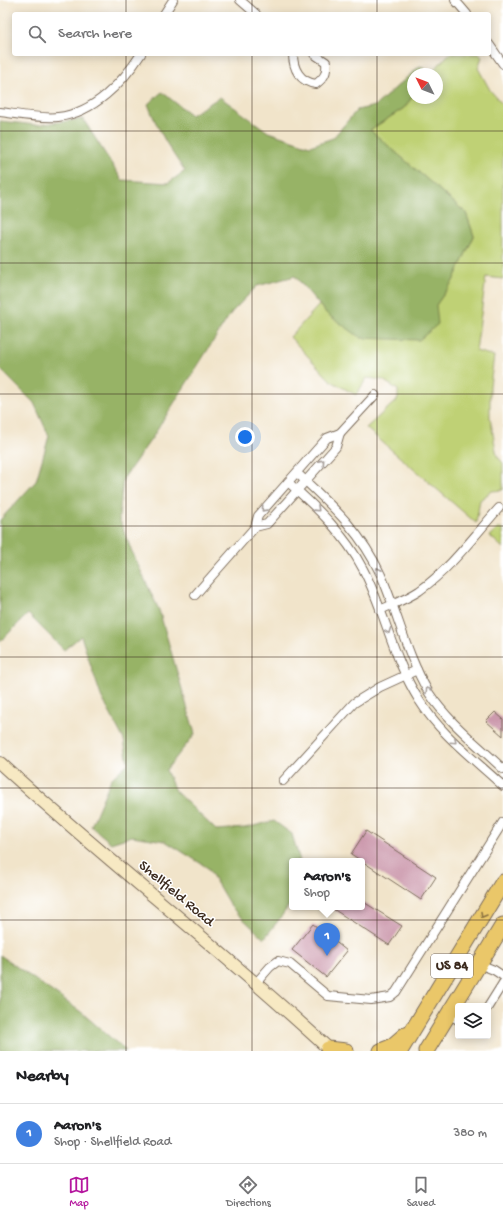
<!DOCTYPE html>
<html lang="en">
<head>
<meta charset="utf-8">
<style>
  body { margin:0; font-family:"Gochi Hand",sans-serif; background:#f2f2f2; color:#202124 }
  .controls { position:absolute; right:12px; bottom:12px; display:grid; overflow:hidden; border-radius:4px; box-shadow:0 2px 10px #0003 }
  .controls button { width:36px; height:36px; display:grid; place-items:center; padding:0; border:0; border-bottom:1px solid #e0e0e0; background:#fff; color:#202124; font:20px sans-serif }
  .compass { position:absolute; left:407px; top:68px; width:36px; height:36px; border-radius:50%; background:#fff; box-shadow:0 2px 10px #0003; rotate:312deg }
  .you { position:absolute; left:245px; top:437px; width:14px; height:14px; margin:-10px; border:3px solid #fff; border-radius:50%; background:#1a73e8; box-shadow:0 0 0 6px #1a73e833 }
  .badge { display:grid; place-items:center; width:26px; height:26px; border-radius:50%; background:#b5179e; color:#fff; font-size:13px; font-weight:700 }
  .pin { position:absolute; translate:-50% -33px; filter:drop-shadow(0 1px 2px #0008) }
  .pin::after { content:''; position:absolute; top:21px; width:14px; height:12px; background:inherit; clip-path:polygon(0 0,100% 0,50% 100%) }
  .popup { position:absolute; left:289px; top:858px; width:76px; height:52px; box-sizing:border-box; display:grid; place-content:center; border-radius:4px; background:#fff; filter:drop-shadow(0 1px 3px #0005); font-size:13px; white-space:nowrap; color:#757577 }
  .popup b { font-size:15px; color:#202124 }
  .popup::after { content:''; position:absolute; left:50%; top:100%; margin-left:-8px; border:8px solid transparent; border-top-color:#fff }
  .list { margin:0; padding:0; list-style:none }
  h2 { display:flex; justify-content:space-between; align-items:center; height:52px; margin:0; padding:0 16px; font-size:17px }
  h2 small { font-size:13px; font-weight:400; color:#757577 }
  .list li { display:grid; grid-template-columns:26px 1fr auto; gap:12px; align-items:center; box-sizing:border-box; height:60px; padding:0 16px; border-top:1px solid #e0e0e0 }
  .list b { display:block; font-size:15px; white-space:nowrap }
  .list p { margin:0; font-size:13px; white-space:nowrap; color:#757577 }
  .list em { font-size:13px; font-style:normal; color:#757577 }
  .icon { flex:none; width:22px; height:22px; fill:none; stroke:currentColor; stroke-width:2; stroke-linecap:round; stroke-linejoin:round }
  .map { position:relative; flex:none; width:503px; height:1051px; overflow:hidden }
  .search { position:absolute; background:#fff; box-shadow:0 2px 10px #0003; left:12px; right:12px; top:12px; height:44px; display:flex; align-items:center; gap:10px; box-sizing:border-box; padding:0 14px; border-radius:4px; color:#757577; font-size:15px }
  .sheet { height:112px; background:#fff }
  nav { display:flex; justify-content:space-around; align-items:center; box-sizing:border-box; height:56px; border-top:1px solid #e0e0e0; background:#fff; font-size:11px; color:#757577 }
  nav a { display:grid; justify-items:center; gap:2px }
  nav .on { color:#b5179e }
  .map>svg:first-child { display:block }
  .green { fill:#bfd174; stroke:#7d7e49 }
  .forest { fill:#97b366; stroke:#696e42 }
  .building { fill:#cc9aad }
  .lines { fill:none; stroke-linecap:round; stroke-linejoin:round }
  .street-casing { stroke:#7b6b5a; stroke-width:10 }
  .secondary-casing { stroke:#7b6b5a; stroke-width:14 }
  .highway-casing { stroke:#7b6b5a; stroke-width:17 }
  .street { stroke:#fff; stroke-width:8 }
  .secondary { stroke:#f7e9c3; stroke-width:12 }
  .highway { stroke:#eac769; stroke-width:15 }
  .oneway { stroke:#a79f9a }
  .oneway2 { stroke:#8a7140 }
  .grid { fill:none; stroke:#3b2a1e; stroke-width:1; stroke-opacity:0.55 }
  .labels { text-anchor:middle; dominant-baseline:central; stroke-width:3; stroke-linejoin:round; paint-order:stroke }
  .shield { fill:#fff; stroke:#766a62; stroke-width:1 }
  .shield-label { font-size:14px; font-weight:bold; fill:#3b2a1e }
  .street-label { font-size:15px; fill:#3b2a1e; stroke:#fff }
</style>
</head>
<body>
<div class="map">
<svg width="503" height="1051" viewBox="0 0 503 1051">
  <rect width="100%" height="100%" fill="#fff"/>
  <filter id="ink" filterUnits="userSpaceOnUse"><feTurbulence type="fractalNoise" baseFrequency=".025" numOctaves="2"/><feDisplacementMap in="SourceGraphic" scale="8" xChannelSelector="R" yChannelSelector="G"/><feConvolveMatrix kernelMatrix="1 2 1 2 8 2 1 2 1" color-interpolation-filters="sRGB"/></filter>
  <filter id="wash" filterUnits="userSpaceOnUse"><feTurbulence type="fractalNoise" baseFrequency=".012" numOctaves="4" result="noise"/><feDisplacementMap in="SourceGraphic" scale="16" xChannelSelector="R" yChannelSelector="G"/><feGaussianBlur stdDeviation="0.9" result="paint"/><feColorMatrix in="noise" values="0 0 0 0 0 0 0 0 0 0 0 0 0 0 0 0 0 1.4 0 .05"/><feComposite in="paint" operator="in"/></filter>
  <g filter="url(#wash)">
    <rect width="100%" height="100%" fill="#f1e4ca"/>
    <g class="green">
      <polygon points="449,54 479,54 482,57 478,68 490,90 503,105 503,279 486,277 476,351 494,356 490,386 490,417 497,456 503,463 503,490 492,491 480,500 476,523 366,428 398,399 398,390 383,380 367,378 356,395 331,381 290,337 319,305 327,314 436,305 453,281 474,236 466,213 370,130 404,108 413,96 413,98 437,98 437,74 430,74"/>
      <polygon points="503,528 503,548 490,536 498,529"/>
    </g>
    <g class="forest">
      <path d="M420,66L431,73L430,74H413V96L404,108L370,130L466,213L474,236L453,281L436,305L438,324L419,340L361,338L327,314L295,276L257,286L231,313L152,438L123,479L119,518L132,552L159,610L195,734L166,770L175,791L216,830L245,828L274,821L292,834L300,861H292V901L281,917L264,939L231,907L208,868L165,841L132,836L111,843L91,826L111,779L128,763L124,740L101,696L81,636L64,650L28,614L0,642V520L36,481L49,436L34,403L0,369V121L36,125L83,119L122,180L168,183L185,171C170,151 157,128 148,104L162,92L191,115L220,97L268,132L310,146L333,138L357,110L375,106Z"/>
      <polygon points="0,955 81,1012 126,1051 0,1051"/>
    </g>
    <g id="blocks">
      <g class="building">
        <polygon points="495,712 503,719 503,736 486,721"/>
        <polygon points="366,831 436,877 421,900 351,854"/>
        <polygon points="362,901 402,926 389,945 330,907 362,907"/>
        <polygon points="313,924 347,951 326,977 292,950"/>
      </g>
    </g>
  </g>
  <g filter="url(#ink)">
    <use href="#blocks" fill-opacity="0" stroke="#7b6b5a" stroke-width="1"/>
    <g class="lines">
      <defs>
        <g id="street">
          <polyline points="240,0 256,14"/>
          <polyline points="455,0 467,14"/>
          <polyline points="164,14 173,0"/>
          <polyline points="489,44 503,64"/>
          <path d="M293,54C293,69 300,82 316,84C325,77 327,73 326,62L314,54"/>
          <path d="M0,112C16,114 43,119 58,117C94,113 123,82 141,54"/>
          <path d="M297,473C332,506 360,530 381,575C398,614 407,656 429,693C448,722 478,745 503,769"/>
          <path d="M288,482C317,508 345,534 363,569C385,611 393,659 419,700C440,734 474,759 503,786"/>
          <polyline points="255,527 258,516 327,438 340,433 375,395"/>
          <polyline points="195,595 255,527 267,524 336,447 340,433"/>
          <path d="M380,610C393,604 407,599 419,591C450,569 474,536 499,508"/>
          <polyline points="283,781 354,703 380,687 417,670"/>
          <polyline points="479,964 494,970 503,976"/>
          <polyline points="256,983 270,967 278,961 290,964 328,996 371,1000 390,997 396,992 503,822"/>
          <polyline points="488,1007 503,983"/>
          <polyline points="449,1014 458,1020"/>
        </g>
        <path id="secondary" d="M0,763C108,862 224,951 331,1051"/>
        <g id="highway">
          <polyline points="328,1049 346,1051"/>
          <polyline points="381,1051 391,1047 405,1035"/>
          <polyline points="400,1051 503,882"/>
          <polyline points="426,1051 503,925"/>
        </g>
      </defs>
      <use href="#street" class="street-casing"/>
      <use href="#secondary" class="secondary-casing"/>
      <use href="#highway" class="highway-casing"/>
      <use href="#street" class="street"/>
      <use href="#secondary" class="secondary"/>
      <use href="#highway" class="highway"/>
    </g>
    <defs><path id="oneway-chevron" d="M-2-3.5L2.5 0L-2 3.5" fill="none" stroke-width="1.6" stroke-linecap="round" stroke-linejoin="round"/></defs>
    <g class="oneway">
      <use href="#oneway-chevron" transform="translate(322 462) rotate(-48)"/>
      <use href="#oneway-chevron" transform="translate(264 509) rotate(132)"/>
      <use href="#oneway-chevron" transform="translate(317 509) rotate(44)"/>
      <use href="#oneway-chevron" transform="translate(378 570) rotate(-116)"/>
      <use href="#oneway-chevron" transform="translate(388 631) rotate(69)"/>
      <use href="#oneway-chevron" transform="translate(428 690) rotate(-121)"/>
      <use href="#oneway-chevron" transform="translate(454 741) rotate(43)"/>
    </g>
    <use class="oneway2" href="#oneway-chevron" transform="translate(483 915) rotate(121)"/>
  </g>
  <path class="grid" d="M126,0V14M252,0V14M377,0V14M126,54V1051M252,54V1051M377,54V1051M0,131H503M0,263H503M0,394H503M0,526H503M0,657H503M0,788H503M0,920H503"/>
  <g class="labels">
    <rect class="shield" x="431" y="954" width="42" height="24" rx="3"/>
    <g class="shield-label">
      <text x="452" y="966">US 84</text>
    </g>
    <g class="street-label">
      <text transform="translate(176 894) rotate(40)">Shellfield Road</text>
    </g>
  </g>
</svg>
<div class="controls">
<button><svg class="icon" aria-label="layers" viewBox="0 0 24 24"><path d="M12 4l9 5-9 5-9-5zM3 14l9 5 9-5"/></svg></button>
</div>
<svg class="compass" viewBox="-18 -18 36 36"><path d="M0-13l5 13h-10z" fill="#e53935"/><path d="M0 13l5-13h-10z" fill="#757577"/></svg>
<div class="you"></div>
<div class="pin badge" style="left:327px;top:956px;background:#3f7fe0">1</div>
<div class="popup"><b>Aaron's</b>Shop</div>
<div class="search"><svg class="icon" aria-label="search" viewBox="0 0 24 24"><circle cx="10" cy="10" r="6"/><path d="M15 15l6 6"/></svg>Search here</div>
</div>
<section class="sheet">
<h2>Nearby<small></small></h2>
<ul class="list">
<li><span class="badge" style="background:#3f7fe0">1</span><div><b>Aaron's</b><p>Shop · Shellfield Road</p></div><em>380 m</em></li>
</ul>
</section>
<nav>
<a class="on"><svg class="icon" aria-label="map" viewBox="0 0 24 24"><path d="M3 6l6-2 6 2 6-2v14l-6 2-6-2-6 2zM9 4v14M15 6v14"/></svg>Map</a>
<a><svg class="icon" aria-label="directions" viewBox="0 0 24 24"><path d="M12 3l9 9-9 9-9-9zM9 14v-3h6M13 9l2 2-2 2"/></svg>Directions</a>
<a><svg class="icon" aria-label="saved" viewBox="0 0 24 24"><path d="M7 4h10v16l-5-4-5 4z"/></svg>Saved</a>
</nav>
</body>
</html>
